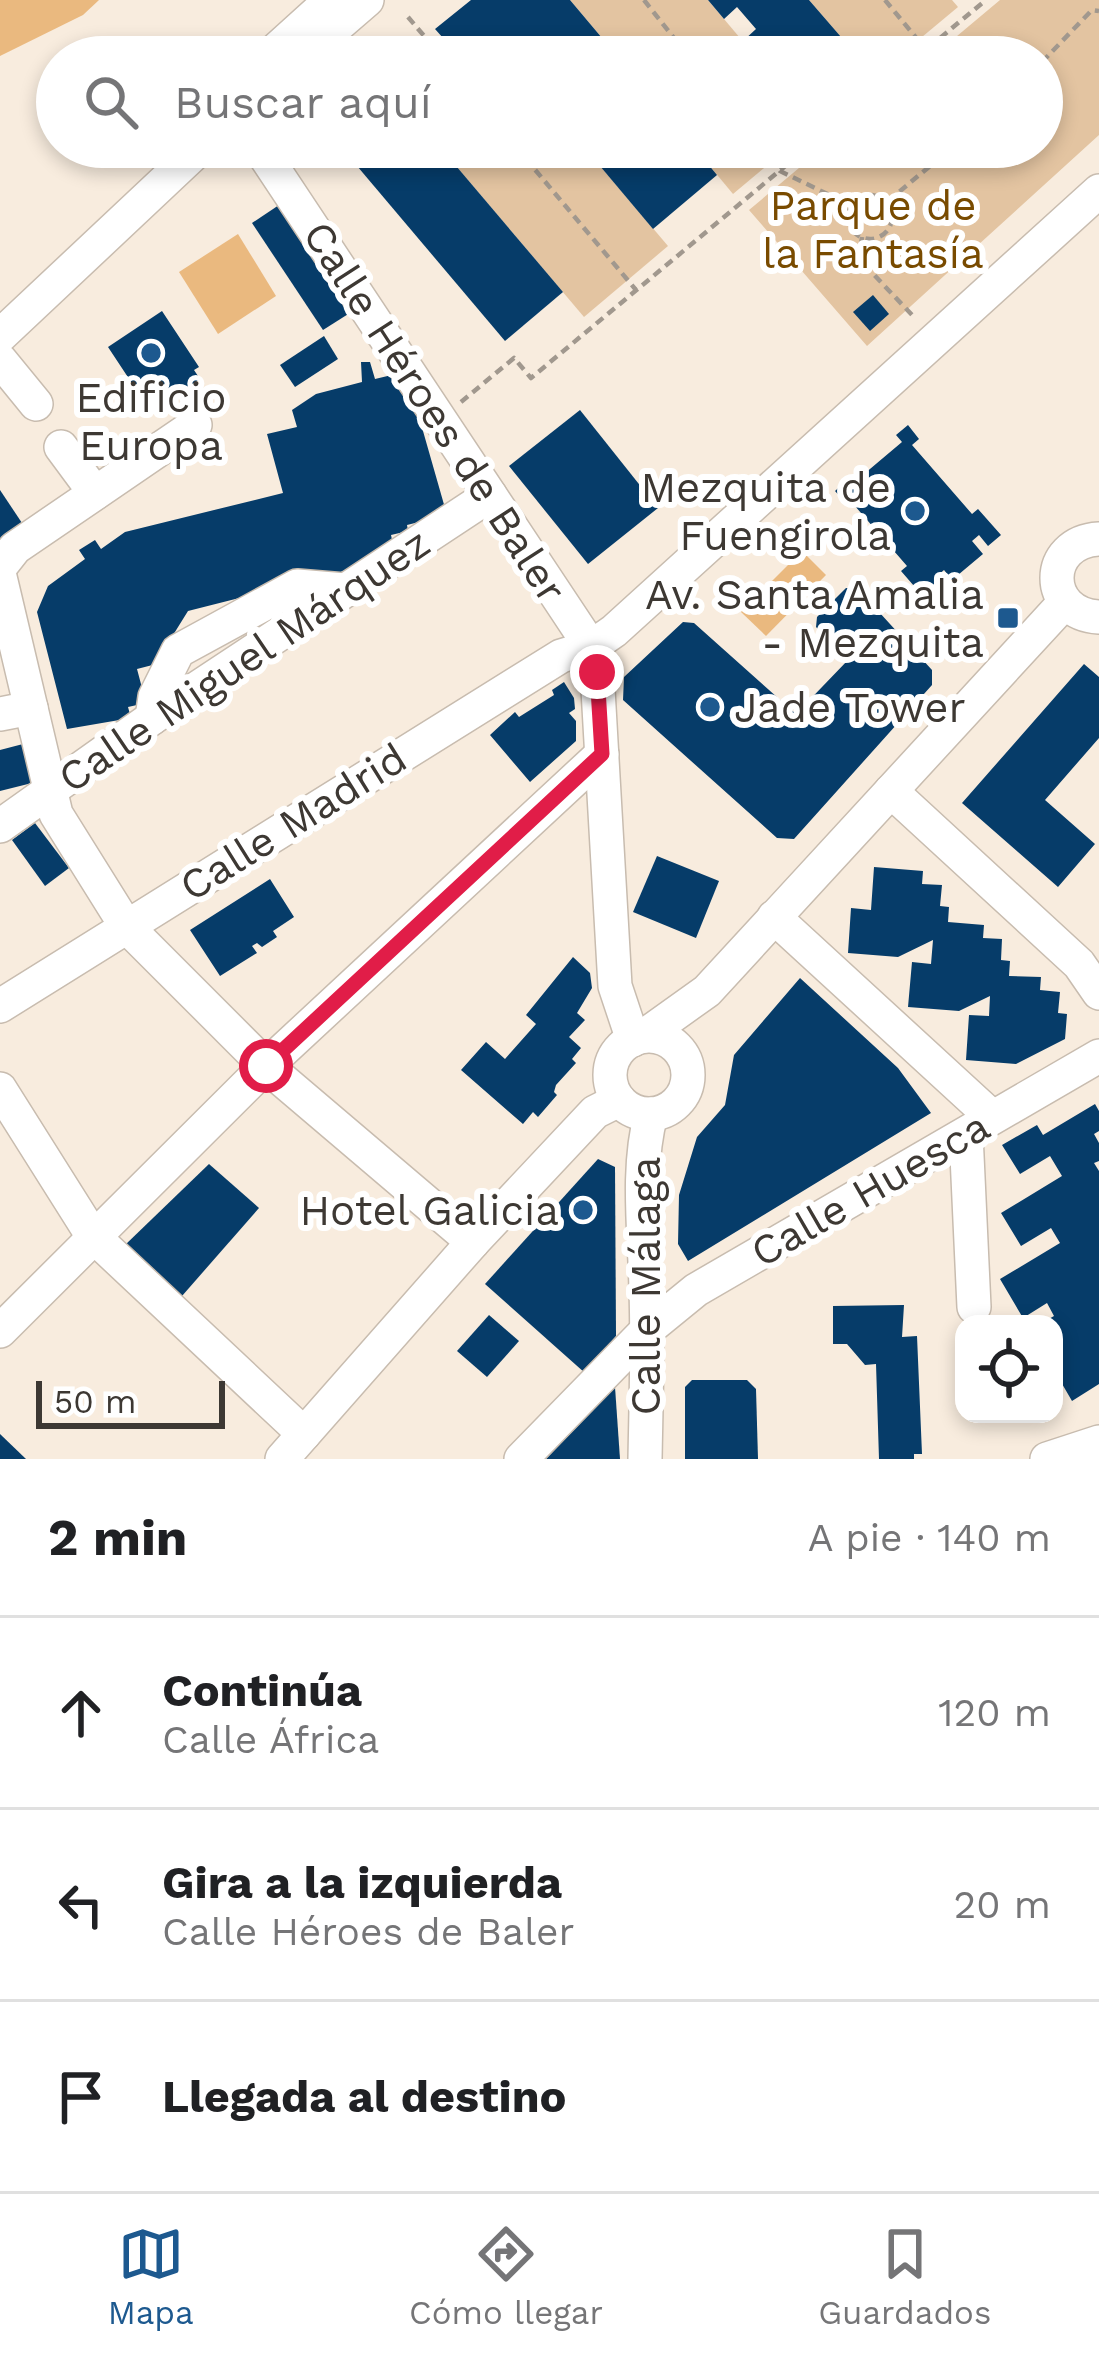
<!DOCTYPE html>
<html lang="es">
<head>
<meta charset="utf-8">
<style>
  body { margin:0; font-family:"Work Sans",sans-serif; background:#f2f2f2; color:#202124 }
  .controls { position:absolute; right:36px; bottom:36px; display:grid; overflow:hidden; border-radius:24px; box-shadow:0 6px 18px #0003 }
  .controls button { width:108px; height:108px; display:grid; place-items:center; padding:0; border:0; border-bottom:3px solid #e0e0e0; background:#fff; color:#202124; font:60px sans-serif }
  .scale { position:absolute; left:36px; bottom:30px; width:189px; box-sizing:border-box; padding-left:12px; border:6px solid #3d3833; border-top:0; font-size:33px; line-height:42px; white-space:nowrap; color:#3d3833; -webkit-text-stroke:9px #fff; paint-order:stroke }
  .stop { position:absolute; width:36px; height:36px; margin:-27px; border:9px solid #e11d48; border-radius:50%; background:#fff }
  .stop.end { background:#e11d48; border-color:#fff; box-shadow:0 3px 12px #0008 }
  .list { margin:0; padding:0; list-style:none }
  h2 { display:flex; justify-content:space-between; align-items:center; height:156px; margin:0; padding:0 48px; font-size:51px }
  h2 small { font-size:39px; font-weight:400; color:#757577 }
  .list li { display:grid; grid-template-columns:78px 1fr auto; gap:36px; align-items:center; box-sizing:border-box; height:192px; padding:0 48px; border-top:3px solid #e0e0e0 }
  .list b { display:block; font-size:45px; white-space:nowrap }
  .list p { margin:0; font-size:39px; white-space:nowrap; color:#757577 }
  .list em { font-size:39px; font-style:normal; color:#757577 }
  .icon { flex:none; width:66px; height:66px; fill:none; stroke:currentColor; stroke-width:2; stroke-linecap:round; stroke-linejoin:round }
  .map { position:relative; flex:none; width:1099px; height:1459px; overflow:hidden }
  .search { position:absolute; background:#fff; box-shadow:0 6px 18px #0003; left:36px; right:36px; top:36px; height:132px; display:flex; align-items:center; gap:30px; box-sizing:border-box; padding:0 42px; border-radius:66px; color:#757577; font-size:45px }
  .sheet { height:732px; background:#fff }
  nav { display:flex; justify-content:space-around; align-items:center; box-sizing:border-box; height:168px; border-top:3px solid #e0e0e0; background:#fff; font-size:33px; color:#757577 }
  nav a { display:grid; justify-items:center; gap:6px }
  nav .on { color:#1d598f }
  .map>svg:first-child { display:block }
  .green { fill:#e3c4a1 }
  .water { fill:#eab97f }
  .building { fill:#063c69 }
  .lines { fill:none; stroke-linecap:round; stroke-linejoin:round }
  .minor-casing { stroke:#c8bcaf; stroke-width:36 }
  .path { stroke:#a1988e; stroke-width:4.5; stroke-dasharray:9 6; stroke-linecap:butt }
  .minor { stroke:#fff; stroke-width:33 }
  .route { stroke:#e11d48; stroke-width:15 }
  .poi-dot { fill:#1d598f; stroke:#fff; stroke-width:4.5 }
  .labels { text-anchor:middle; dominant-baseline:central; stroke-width:12; stroke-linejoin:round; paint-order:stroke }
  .park-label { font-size:42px; fill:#794b00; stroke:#fff }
  .poi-label { font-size:42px; fill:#3d3833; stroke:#fff; text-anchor:end }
  .street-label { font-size:42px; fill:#3d3833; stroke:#fff }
</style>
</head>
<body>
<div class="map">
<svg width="1099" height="1459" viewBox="0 0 1099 1459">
  <rect width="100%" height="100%" fill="#f8ecde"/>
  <g class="green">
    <polygon points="570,0 708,0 756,57 618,57"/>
    <polygon points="809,0 952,0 958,7 898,57 858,57"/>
    <polygon points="1000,0 1099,0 1099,135 867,346 749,210 824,147 1042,147 1042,57 932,57"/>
    <polygon points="440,147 584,147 668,246 584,317"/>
    <polygon points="694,147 789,147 733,194"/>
  </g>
  <g class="water">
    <polygon points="0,0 99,0 83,15 0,56"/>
    <polygon points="238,234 276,296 218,334 179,272"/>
    <polygon points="802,551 826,575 766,636 741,612"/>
  </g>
  <g class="building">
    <polygon points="471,0 570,0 618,57 508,57 502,49 492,57 460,57 435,29"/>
    <polygon points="708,0 809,0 854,52 848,57 756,57 743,41 756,29 737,7 724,19"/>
    <polygon points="415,44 425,57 400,57"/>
    <polygon points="341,147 440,147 563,292 505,341"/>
    <polygon points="584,147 694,147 717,175 653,229"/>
    <polygon points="282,203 353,311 323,330 252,223"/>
    <polygon points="873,295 889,314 870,331 853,312"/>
    <polygon points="162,311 199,367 194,370 200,379 161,404 155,395 145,403 108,347"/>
    <polygon points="324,336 338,359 295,387 280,365"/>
    <polygon points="361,362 370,362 375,379 396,374 406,405 415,403 447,515 407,525 408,531 391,535 394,549 372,564 188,611 165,648 168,661 137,669 146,703 128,707 131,718 67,729 37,612 48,586 85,559 79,550 95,540 101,549 125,532 283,493 267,434 297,427 292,410 316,394 362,382"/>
    <polygon points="580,410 658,508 588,564 509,466"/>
    <polygon points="908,425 919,439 912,445 972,514 978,509 1001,535 988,546 979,535 972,541 983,554 952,580 944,570 936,577 944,586 927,601 901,571 907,566 848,498 844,501 835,491 847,480 851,485 902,442 896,435"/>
    <polygon points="0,490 24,526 0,542"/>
    <polygon points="846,588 858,589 932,670 932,685 794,839 777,838 623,700 624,677 683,622 694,623 796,714 848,660 816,627 817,617"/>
    <polygon points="1084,664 1099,677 1099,738 1045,800 1095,844 1058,887 962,803"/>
    <polygon points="564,682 574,698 575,709 569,713 576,721 576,741 530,782 490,735 515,712 519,717 554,695 552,690"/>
    <polygon points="23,744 32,783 0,791 0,750"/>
    <polygon points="35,823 69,868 45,886 12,840"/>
    <polygon points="657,856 719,881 696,938 633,912"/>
    <polygon points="874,867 923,871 922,884 942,885 940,906 949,907 948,922 984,925 983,938 1002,939 1001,960 1010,961 1009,976 1041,977 1040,990 1060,992 1058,1013 1067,1014 1065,1039 1016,1064 966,1060 969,1015 989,1016 990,996 959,1011 908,1007 912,962 931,964 933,940 898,957 848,953 851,908 871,910"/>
    <polygon points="270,879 294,917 273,931 277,937 262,947 257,943 252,946 257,953 220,976 190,930"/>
    <polygon points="573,957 590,973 592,988 577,1013 585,1020 569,1037 581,1048 572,1059 576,1063 556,1085 554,1092 557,1095 538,1117 533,1112 523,1124 461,1070 486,1042 505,1059 536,1024 526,1015"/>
    <polygon points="800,978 898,1068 931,1113 688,1261 678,1244 679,1195 697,1137 725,1105 734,1055"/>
    <polygon points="1095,1104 1099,1111 1099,1131 1094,1134 1099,1143 1099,1161 1094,1163 1099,1171 1099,1384 1072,1401 1054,1370 1054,1324 1040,1324 1054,1316 1047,1303 1023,1318 1000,1279 1060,1243 1051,1228 1021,1246 1001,1213 1062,1176 1050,1156 1020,1174 1002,1145 1037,1125 1043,1135"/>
    <polygon points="598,1159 615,1167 616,1336 585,1373 485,1284"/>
    <polygon points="209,1164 259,1208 182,1296 124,1246"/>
    <polygon points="904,1305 902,1337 917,1336 922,1454 914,1454 914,1459 879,1459 876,1364 865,1365 847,1344 833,1344 833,1306"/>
    <polygon points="489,1315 519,1341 487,1377 457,1351"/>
    <polygon points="692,1380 747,1380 756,1389 758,1459 685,1459 685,1387"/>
    <polygon points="615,1387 620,1459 546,1459"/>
    <polygon points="0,1434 26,1459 0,1459"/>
  </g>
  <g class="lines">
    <defs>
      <g id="minor">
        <polyline points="268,57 331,0"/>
        <polyline points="301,57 367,0"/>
        <polyline points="259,147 591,647 597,672 615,986 633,1040"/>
        <polyline points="0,336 201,147"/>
        <polyline points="0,360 36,404"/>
        <polyline points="61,447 95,493"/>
        <path d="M1099,539C1043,542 1043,614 1099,617"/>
        <polyline points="0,567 15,548 195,425"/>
        <polyline points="0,577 56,814 126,926 266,1066 473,1242"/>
        <polyline points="0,714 31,708"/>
        <polyline points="152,718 155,697 178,651 297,586 345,590"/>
        <polyline points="891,791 1079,964 1099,993"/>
        <polyline points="0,826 152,718 490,495"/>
        <polyline points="774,917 992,1117"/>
        <polyline points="0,1006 561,656 591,647 614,631 1099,191"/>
        <polyline points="644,1036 707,991 1065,602"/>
        <circle cx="649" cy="1075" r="39"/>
        <polyline points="0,1089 92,1235 304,1434"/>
        <polyline points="966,1134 974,1307"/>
        <polyline points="0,1331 266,1066 602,754"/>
        <polyline points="282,1459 473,1242 595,1112 619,1100"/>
        <polyline points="521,1459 647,1330 696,1290 1099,1056"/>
        <path d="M645,1459C646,1403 648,1347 646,1291C645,1233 636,1170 651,1114"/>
        <polyline points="1047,1459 1099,1442"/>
      </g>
    </defs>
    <use href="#minor" class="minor-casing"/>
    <g class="path">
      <polyline points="644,0 689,57"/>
      <polyline points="885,0 932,57"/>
      <polyline points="408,17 442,57"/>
      <polyline points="917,57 986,0"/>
      <polyline points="1042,62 1092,10 1099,11"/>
      <polyline points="516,147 636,290"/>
      <polyline points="761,147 780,171 852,206"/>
      <circle cx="870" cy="217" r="22"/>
      <polyline points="888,201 953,147"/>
      <polyline points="862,237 859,259 914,317"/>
      <polyline points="461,402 514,358 531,378 808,147"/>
    </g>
    <use href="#minor" class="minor"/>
  </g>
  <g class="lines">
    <polyline class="route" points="266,1066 602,754 597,672"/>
  </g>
  <g class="poi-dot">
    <circle cx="151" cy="353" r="12"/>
    <circle cx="915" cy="511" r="12"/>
    <rect x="996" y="606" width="24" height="24" rx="6"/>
    <circle cx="710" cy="707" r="12"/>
    <circle cx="583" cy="1210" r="12"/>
  </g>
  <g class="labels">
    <g class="park-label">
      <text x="873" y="205">Parque de<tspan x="873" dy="48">la Fantasía</tspan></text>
    </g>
    <g class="poi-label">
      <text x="151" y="397" text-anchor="middle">Edificio<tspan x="151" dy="48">Europa</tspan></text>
      <text x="891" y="487">Mezquita de<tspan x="891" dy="48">Fuengirola</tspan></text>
      <text x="984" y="594">Av. Santa Amalia<tspan x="984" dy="48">- Mezquita</tspan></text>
      <text x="734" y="707" text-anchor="start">Jade Tower</text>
      <text x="559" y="1210">Hotel Galicia</text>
    </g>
    <g class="street-label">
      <text transform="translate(435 412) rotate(57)">Calle Héroes de Baler</text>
      <text transform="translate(244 660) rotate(-34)">Calle Miguel Márquez</text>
      <text transform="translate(293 822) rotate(-32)">Calle Madrid</text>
      <text transform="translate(870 1189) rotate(-30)">Calle Huesca</text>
      <text transform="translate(645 1286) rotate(-90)">Calle Málaga</text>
    </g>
  </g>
</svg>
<div class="controls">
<button><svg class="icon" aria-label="locate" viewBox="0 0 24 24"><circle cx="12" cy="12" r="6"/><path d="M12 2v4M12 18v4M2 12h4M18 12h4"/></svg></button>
</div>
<div class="scale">50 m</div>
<div class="stop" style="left:266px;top:1066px"></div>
<div class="stop end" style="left:597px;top:672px"></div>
<div class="search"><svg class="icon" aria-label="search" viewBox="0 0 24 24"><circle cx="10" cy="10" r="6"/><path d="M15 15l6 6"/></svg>Buscar aquí</div>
</div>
<section class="sheet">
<h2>2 min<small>A pie · 140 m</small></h2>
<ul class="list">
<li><svg class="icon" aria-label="ahead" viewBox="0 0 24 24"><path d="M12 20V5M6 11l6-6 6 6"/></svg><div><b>Continúa</b><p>Calle África</p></div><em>120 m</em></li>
<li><svg class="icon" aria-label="left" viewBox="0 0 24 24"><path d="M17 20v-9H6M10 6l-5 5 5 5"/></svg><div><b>Gira a la izquierda</b><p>Calle Héroes de Baler</p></div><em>20 m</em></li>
<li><svg class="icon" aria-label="arrive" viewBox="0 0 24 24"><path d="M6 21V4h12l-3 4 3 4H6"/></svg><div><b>Llegada al destino</b></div></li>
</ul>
</section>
<nav>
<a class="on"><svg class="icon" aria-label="map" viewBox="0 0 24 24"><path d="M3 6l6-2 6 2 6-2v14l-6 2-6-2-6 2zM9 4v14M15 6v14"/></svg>Mapa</a>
<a><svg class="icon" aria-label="directions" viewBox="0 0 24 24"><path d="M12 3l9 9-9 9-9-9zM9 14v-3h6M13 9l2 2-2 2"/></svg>Cómo llegar</a>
<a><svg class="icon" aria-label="saved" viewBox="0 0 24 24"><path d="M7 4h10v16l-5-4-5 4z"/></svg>Guardados</a>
</nav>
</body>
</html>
